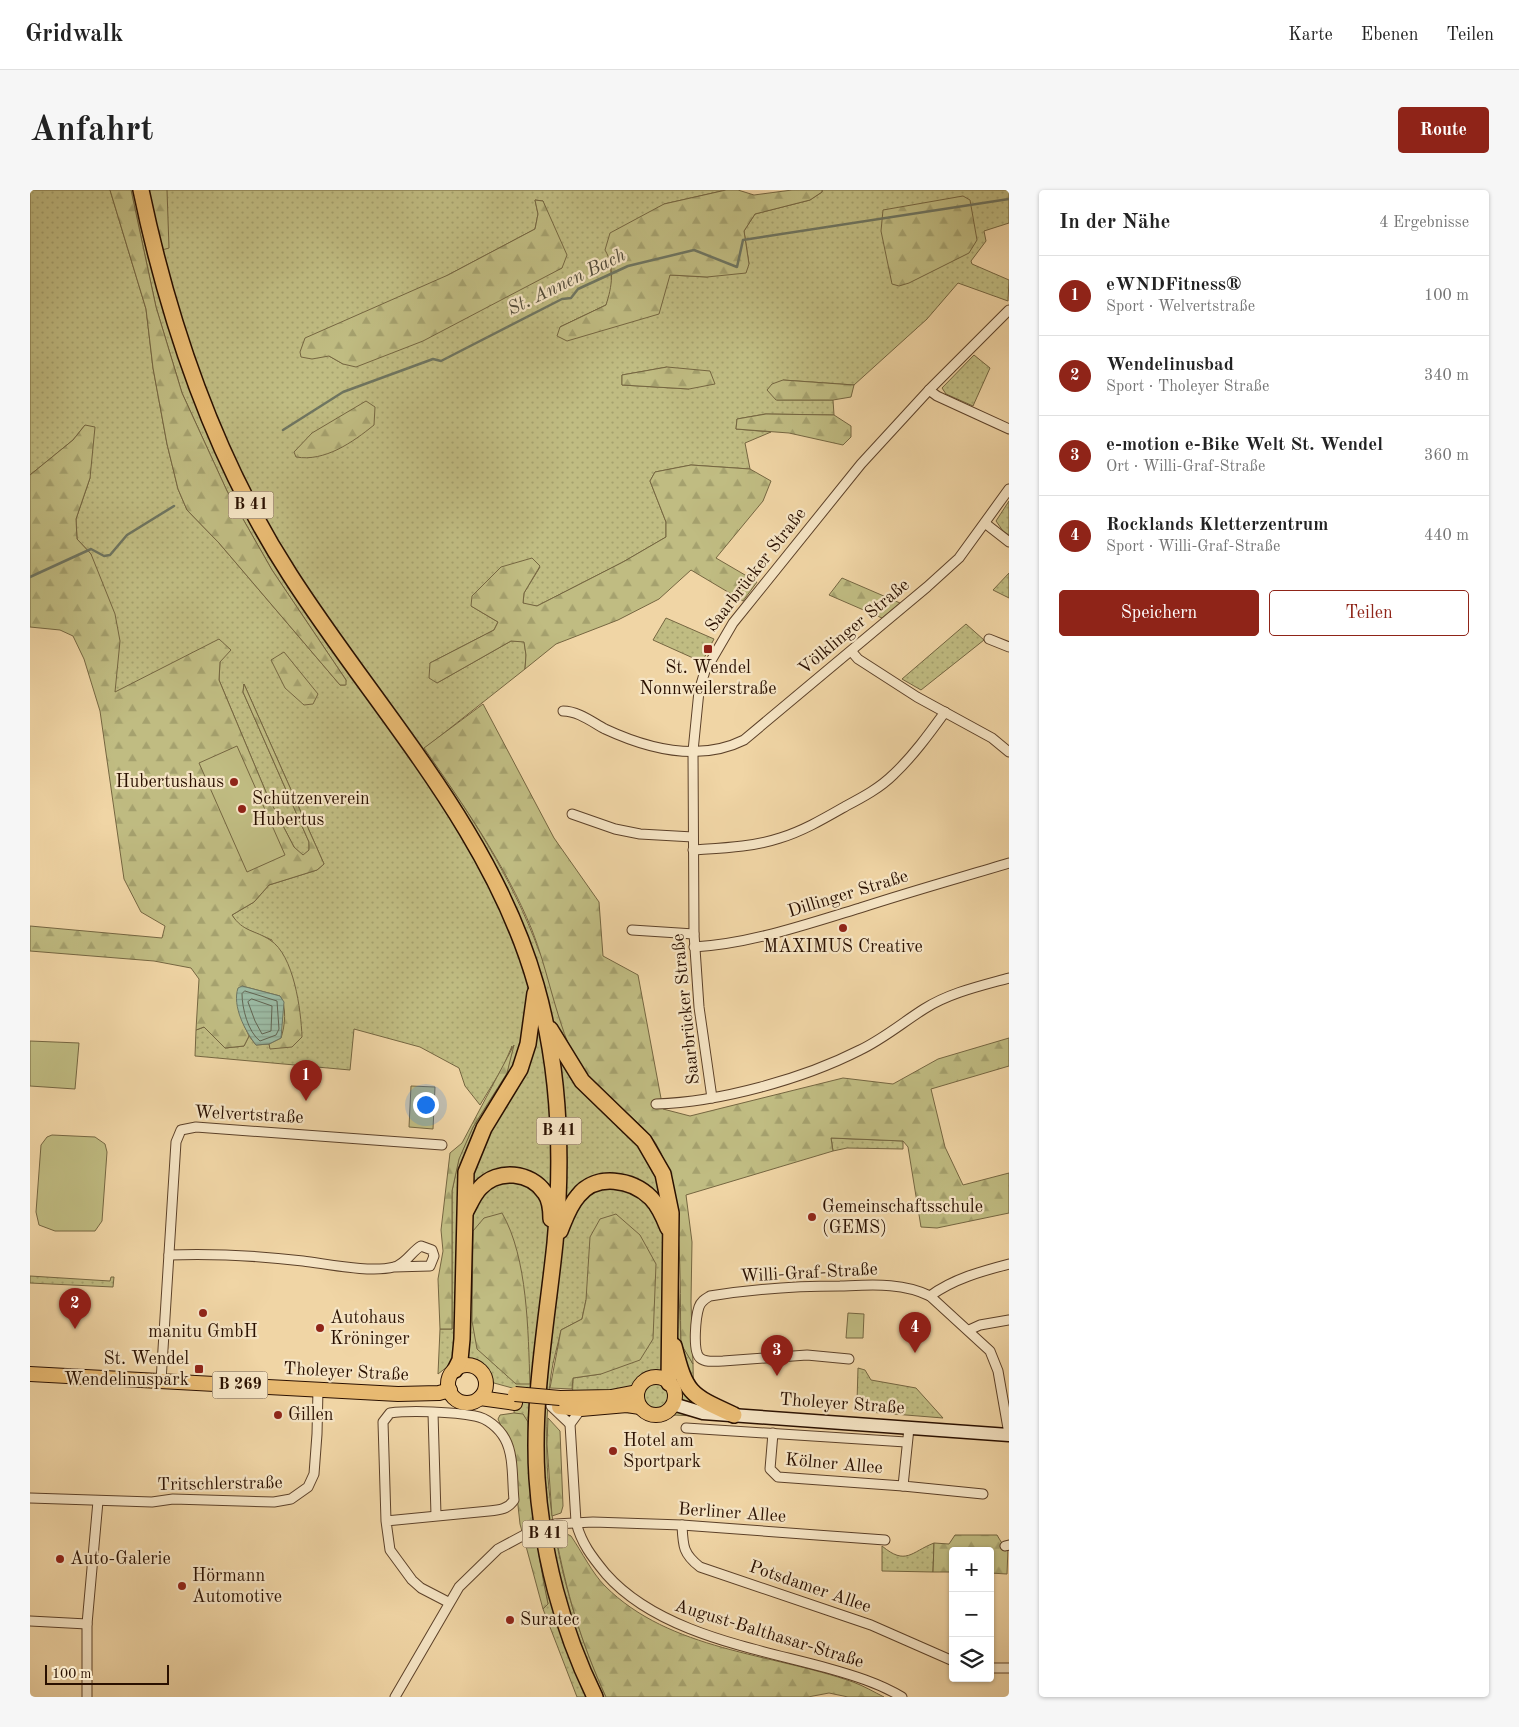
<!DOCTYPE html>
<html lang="de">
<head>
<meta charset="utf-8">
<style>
  body { margin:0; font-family:"Old Standard TT",serif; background:#f6f6f6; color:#222 }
  .controls { position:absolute; right:15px; bottom:15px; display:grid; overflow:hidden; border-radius:5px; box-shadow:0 1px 4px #0004 }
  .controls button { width:45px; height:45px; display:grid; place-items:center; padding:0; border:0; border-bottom:1px solid #e0e0e0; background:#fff; color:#222; font:25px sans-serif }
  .scale { position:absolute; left:15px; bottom:12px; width:124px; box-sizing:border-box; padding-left:5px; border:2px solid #2a1000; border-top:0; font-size:14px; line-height:18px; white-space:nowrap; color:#2a1000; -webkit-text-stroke:4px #f5e4c4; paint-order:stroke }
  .you { position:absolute; left:395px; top:914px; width:18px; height:18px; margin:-12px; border:4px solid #fff; border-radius:50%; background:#1a73e8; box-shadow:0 0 0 8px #1a73e833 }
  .badge { display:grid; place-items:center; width:32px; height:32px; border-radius:50%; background:#8f2418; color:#fff; font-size:16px; font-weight:700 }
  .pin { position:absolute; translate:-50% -41px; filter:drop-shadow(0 1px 2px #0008) }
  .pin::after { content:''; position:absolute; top:26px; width:18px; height:15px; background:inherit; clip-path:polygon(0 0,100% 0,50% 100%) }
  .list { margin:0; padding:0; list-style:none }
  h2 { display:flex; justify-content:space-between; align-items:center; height:65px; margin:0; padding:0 20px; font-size:21px }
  h2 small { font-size:16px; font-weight:400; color:#767676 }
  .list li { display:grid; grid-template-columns:32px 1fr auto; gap:15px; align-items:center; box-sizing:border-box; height:80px; padding:0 20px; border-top:1px solid #e0e0e0 }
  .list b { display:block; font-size:19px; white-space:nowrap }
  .list p { margin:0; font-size:16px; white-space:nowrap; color:#767676 }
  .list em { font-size:16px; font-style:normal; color:#767676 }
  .actions { display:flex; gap:10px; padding:15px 20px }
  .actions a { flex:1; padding:11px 0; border:1px solid #8f2418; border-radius:5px; text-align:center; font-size:18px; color:#8f2418 }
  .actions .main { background:#8f2418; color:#fff }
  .icon { flex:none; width:28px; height:28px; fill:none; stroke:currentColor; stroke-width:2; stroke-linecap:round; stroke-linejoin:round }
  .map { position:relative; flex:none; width:979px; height:1507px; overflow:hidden; border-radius:5px }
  header { display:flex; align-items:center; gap:30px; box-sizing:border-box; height:70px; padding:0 25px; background:#fff; border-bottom:1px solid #e0e0e0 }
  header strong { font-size:24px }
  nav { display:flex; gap:28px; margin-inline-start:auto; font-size:18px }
  .intro { display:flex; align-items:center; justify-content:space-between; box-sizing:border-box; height:120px; padding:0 30px }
  h1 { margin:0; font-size:35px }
  .button { padding:12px 22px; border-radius:5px; background:#8f2418; color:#fff; font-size:18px; font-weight:700 }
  main { display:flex; gap:30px; padding:0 30px }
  aside { flex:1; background:#fff; border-radius:5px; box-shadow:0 1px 4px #0004 }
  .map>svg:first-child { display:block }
  .green { fill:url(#green-dots); stroke:#756641; fill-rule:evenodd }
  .forest { fill:url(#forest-firs); stroke:#756641 }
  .pitch { fill:#c0bc82; stroke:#756641 }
  .water { fill:url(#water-rules); stroke:#6e7561 }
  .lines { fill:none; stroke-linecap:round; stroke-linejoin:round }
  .shore { stroke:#626451; stroke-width:1 }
  .stream { stroke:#6e7561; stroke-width:2.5 }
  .minor-casing { stroke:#5c4129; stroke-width:11 }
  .secondary-casing { stroke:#2a1000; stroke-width:15 }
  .primary-casing { stroke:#2a1000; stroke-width:16 }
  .trunk-casing { stroke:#2a1000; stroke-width:18 }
  .minor { stroke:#f5e4c4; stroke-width:9 }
  .secondary { stroke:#f5e4c4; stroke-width:12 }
  .primary { stroke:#e8ba72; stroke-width:14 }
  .trunk { stroke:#e8ba72; stroke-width:15 }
  .minor-bridge-casing { stroke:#5c4129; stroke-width:11; stroke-linecap:butt }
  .primary-bridge-casing { stroke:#2a1000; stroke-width:16; stroke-linecap:butt }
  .minor-bridge { stroke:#f5e4c4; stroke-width:9 }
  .primary-bridge { stroke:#e8ba72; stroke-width:14 }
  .poi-dot { fill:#8f2418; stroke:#f5e4c4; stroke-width:2 }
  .labels { text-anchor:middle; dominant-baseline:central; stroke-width:4.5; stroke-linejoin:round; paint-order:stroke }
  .shield { fill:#f5e4c4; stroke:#67503b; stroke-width:1 }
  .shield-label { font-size:16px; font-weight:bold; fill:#2a1000 }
  .street-label { font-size:18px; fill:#2a1000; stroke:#f5e4c4 }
  .poi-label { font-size:18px; fill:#2a1000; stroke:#f5e4c4; text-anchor:start }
  .water-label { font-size:19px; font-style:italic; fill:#524b39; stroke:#f5e4c4 }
</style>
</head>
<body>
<header>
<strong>Gridwalk</strong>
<nav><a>Karte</a><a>Ebenen</a><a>Teilen</a></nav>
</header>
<div class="intro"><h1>Anfahrt</h1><a class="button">Route</a></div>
<main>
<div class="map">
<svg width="979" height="1507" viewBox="0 0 979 1507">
  <defs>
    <pattern id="green-dots" width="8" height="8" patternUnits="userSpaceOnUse" patternTransform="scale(1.25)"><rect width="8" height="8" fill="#c0bc82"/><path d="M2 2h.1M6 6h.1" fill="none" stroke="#a5a16e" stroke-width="1.8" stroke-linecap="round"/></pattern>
    <pattern id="forest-firs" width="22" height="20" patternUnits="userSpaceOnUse" patternTransform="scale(1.25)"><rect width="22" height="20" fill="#c0bc82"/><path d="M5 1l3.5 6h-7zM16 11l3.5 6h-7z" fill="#a5a16e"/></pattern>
    <pattern id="water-rules" width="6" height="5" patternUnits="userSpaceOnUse" patternTransform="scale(1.25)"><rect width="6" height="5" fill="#9bb9a2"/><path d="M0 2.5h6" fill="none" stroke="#869e8a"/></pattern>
  </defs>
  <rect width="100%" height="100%" fill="#f0d5a5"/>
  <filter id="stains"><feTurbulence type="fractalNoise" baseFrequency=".004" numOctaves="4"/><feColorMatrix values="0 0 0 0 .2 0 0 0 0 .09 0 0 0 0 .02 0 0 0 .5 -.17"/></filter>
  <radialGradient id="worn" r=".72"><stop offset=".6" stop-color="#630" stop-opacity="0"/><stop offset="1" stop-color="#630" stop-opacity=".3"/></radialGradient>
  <g class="green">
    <path d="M0,0H80L116,119L123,178L137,254L148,299L157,320L189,353L310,495H315L316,490L242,380L197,301L152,203L126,117L101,0H696L634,14L580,69L582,98L576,115L530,137L640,85L677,87L719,74L714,41L725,24L780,10L792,2V0H979V33L954,41L956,51L941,71L942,74L979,90L978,111L928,93L897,129L824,195L753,190L747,210H803L804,225L735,224L707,229L706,239L741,242L715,253L720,279L661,275L625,282L620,291L636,332V347L593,372L507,416L493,414L494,403L510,377L441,416L468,432L464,440L400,473L407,493L481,451H494L496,465L495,479L395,558C439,623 482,687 509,761L585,914L620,945L636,974L645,1007L651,1153L663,1174L664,1226L542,1220L543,1188L571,1184L556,1110L552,1129L531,1140C528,1155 523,1170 521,1185C506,1294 531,1407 576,1507H547L513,1419L518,1414L508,1369L493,1225L484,1223L486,1199L464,1193L451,1175L435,1170L422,1173L408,1184L410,1139H422V1001L429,968L443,937L477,883L482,856L473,877L450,915L435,896L429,878L390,857L324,839L320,880L165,866L166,840L174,837L195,858L214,856L219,846L226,855L239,854L241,859L242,750L209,736L202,725L224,712L239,695L287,680L294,674L214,494L213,502L279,652V660L273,666L264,657L238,607L189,490L190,472L85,503L61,364L47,349L46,329L60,288L55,235L43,250L0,285ZM505,10L513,11L532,78L313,174L299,166L418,85L505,39L508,24ZM637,177L659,199L592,195V185Z"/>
    <polygon points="944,165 960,178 943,216 916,204 912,198"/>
    <polygon points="979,311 979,345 973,341 966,331"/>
    <polygon points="979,383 979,408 963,400"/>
    <polygon points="636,428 684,449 672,472 623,450"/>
    <polygon points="936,434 954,450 891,500 872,489"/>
    <polygon points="801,948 873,951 873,959 817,958 803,961"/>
    <polygon points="0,1086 80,1091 81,1087 84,1087 83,1097 0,1093"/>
    <polygon points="828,1178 835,1180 841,1190 886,1198 913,1228 839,1222 827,1212"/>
    <path d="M904,1353L903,1382L852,1381V1356C876,1376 881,1362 904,1353Z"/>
  </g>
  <g class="forest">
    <polygon points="80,0 101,0 126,117 152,203 197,301 242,380 316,490 316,495 310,495 189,353 157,320 148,299 137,254 123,178 116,119"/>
    <polygon points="119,0 137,0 139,58 132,60"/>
    <path d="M696,0H708L724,5L762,0H792V2L780,10L725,24L714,41L719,74L716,83L677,87L640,85L629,124L537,151L527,146L530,137L576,115C582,97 585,77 575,60L580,43L634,14Z"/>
    <polygon points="933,6 940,10 947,50 939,63 879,93 869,96 862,94 851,41 853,20"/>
    <polygon points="505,10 513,11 537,65 532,78 393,151 326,177 313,174 299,166 282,169 271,167 270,162 275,148 418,85 505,39 508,24"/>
    <polygon points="637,177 680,181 685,194 659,199 592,195 592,185"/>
    <polygon points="753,190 824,195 821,207 803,210 746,210 737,200 742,194"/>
    <path d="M336,211L345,217L344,235C323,252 295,272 266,267L264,262L282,243Z"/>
    <polygon points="736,224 804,225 821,236 821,247 813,255 759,243 706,239 707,229"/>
    <path d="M55,235L65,237L60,288L46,329L47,349L61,364L85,424L90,451L85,502L189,449L201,460L190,472L189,490L238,607L264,657L273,665L279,660V652L213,502L214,494L294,674L287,680L239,695L224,712L202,725C213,742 225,740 240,750C264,765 271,820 272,847L262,857L240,859L239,854L251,848C255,836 257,817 250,806L212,796L214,835L219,846L214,856L195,858L174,837L166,840L169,789L161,778L124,771L0,761V736L132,748L135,736L111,722L94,689L70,521L54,469L43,446L30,440L0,437V285L43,250Z"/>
    <polygon points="661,275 720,279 741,291 733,311 686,368 727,392 713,411 661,380 629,409 588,430 526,454 495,479 496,465 494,452 481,451 407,493 399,488 400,473 464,440 468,432 441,416 442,406 471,377 502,368 510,376 494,403 493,413 507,416 593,372 636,347 636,332 620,291 625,282"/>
    <polygon points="812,388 870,413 852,428 799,405"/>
    <polygon points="254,462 288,504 283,514 274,515 255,498 241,470"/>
    <path d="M453,514L524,648L569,712L573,766L608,785L633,919L660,926L813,888L863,894L908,869L979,848V876L901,899L915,957L933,995L979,983V1023L907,1038L891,1037L878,957L873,951L801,948L803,961L656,1005L662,1052L661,1112L663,1174L651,1154C649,1098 656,986 619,944C593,916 556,895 540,858C524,820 517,778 502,740C475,674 434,616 394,558Z"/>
    <polygon points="484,855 477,883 443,937 429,969 422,1001 422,1139 410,1139 408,1089 413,1061 411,1040 420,963 432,953"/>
    <path d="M472,1023C498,1068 498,1142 500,1194H486L447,1159L442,1131L443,1041L454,1028Z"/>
    <polygon points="586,1024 610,1045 626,1074 623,1149 610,1170 571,1184 543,1188 542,1199 520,1198 531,1140 552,1129 556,1110 560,1047 570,1029"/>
    <path d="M484,1223L493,1224L498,1232C500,1294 505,1354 518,1414L513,1419L490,1334L482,1261L468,1229L470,1225Z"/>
    <polygon points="518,1228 530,1241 533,1316 531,1323 522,1326 517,1254"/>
    <path d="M525,1342H533L541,1346C552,1362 562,1383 575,1396C640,1461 741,1463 823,1492C834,1496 844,1502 854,1507H818L799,1503L778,1507H576C550,1450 537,1404 525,1342Z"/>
    <polygon points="925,1345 967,1345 973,1355 978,1358 977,1384 960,1383 960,1361 923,1361 923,1382 903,1382 904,1353 919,1354"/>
  </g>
  <g class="pitch">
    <polygon points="207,556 255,665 217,682 169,573"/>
    <polygon points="0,851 49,853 45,899 0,896"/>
    <polygon points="381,896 405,897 403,939 379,937"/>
    <polygon points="22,945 65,947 75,954 77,962 72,1031 65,1041 25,1041 9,1035 6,1022 11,955 17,947"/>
    <polygon points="818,1123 834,1124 833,1148 816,1148"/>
  </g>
  <path class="water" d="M212,796L250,806L254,812L251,848L239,854L226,855C215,841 202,816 208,798Z"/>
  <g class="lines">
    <g class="shore">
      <path d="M215,801L247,811L249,839L246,845L230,851C218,842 212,818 212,804Z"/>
      <polygon points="222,809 242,816 241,841 232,844 225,831 218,812"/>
    </g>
    <g class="stream">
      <polyline points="253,240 313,202 403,169 411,171 532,109 541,108 548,99 598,76 664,60 707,77 713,50 979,9"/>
      <polyline points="0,387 61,359 74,366 80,365 97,345 144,316"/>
    </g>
    <defs>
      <g id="minor">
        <polyline points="899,200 907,206 979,239"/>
        <polyline points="956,334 979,352"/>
        <polyline points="959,449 979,457"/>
        <polyline points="822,462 828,469 887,507 962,548 979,562"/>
        <path d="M533,521C548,521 562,532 575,539C618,559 670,572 714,550L897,397L929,368L979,299"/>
        <polyline points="542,624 585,639 610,644 663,647"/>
        <path d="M663,660C692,658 723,657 750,648C773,641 795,628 816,616C833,607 850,598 864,584C883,566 899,544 915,522"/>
        <polyline points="602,740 664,744"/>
        <path d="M664,757C720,754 777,734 830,718C879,702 929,688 979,673"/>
        <polyline points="682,908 669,817 664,744 663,561 669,501 675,481 703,433 831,274 899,200 979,120"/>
        <path d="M626,914C690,912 773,889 830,860C853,849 872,833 894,819C919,803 950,796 979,788"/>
        <path d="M139,1065C183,1063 229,1066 273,1071C298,1074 340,1083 364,1077C375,1075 382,1061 391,1056L402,1060L404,1066L400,1076L364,1077"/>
        <path d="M900,1106C923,1089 952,1081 979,1074"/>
        <polyline points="939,1140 950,1135 979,1130"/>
        <path d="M819,1169L777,1165L693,1171C686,1171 676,1173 670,1168C662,1161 666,1126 669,1117C671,1111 675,1109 680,1106C723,1099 766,1096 810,1096C840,1095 872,1092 900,1106L960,1161L968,1181L979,1244"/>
        <polyline points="131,1191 146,952 151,940 166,937 412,955"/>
        <polyline points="521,1216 540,1234"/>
        <path d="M551,1219L540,1234L546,1332C551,1353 562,1367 576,1384C628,1443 724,1458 797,1478C822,1485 849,1493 872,1507"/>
        <polyline points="403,1223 406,1325"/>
        <polyline points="656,1238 876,1252"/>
        <polyline points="879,1238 873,1296 953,1304"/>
        <polyline points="743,1243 740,1279 748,1287 873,1296"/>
        <polyline points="0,1308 122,1312 143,1309 244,1312 261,1309 278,1297 284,1284 287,1244 288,1199"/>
        <path d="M356,1331L459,1321C470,1320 478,1319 484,1310C482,1291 484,1265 475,1249C469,1238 457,1228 445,1226C424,1222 381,1220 360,1223L353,1232L356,1331L360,1360L382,1390L391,1398L418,1412"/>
        <polyline points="525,1334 563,1332 652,1335 855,1350"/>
        <path d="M652,1335C653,1356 653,1364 670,1377L841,1435L923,1471"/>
        <polyline points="975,1356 979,1355"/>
        <polyline points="0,1431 57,1434"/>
        <polyline points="960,1478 979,1478"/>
        <polyline points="57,1507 57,1434 68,1311"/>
        <polyline points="365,1507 429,1397 468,1359 496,1344"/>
      </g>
      <polyline id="secondary" points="643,1214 673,1223 979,1245"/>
      <g id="primary">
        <circle cx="437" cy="1194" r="19"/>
        <polyline points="0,1184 368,1204 409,1203 420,1200"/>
        <circle cx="626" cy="1206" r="19"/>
        <polyline points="450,1208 485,1213"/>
        <polyline points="530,1208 581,1207 607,1202"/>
        <polyline points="529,1217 551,1219 597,1215 610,1217"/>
      </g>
      <g id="trunk">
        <path d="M111,0C139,134 185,269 260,385C346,519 462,639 506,795C530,879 533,966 525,1053C517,1131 502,1209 507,1288C512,1363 532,1440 565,1507"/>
        <polyline points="520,839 552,891 614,951 633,984 641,1023 639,1193"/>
        <path d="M436,1021C440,1014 444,1004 450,998C468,978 501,982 515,1003C520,1010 521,1021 521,1029"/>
        <path d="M530,1041C535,1029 539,1016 548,1006C566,983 602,989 621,1008C629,1016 634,1028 638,1038"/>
        <path d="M644,1156C656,1204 660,1205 704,1225"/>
        <polyline points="425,1180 430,1170 432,1149 436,982 454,938 490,879 498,854 505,803"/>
      </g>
    </defs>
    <use href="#minor" class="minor-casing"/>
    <use href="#secondary" class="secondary-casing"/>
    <use href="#primary" class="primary-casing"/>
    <use href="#trunk" class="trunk-casing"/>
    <use href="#minor" class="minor"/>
    <use href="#secondary" class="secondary"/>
    <use href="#primary" class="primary"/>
    <use href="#trunk" class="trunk"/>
    <defs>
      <polyline id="minor-bridge" points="496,1344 525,1334"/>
      <polyline id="primary-bridge" points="485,1204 530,1208"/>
    </defs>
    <use href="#minor-bridge" class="minor-bridge-casing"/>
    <use href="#primary-bridge" class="primary-bridge-casing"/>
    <use href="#minor-bridge" class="minor-bridge"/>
    <use href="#primary-bridge" class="primary-bridge"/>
  </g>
  <g class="poi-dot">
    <rect x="673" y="454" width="10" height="10" rx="2.5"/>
    <circle cx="204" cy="592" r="5"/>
    <circle cx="212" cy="619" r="5"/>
    <circle cx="813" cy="738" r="5"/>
    <circle cx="782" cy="1027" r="5"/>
    <circle cx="173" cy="1123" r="5"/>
    <circle cx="290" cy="1138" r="5"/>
    <rect x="164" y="1174" width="10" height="10" rx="2.5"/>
    <circle cx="248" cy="1225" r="5"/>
    <circle cx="583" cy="1261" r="5"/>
    <circle cx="30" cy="1369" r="5"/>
    <circle cx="152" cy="1396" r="5"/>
    <circle cx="480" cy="1430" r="5"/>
  </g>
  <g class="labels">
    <g class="shield">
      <rect x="198.5" y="301.5" width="45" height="27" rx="4"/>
      <rect x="506.5" y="927.5" width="45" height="27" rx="4"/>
      <rect x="182.5" y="1181.5" width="55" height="27" rx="4"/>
      <rect x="492.5" y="1330.5" width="45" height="27" rx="4"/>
    </g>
    <g class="shield-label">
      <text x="221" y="315">B 41</text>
      <text x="529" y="941">B 41</text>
      <text x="210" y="1195">B 269</text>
      <text x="515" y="1344">B 41</text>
    </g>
    <g class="street-label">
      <text transform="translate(726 380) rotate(-52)">Saarbrücker Straße</text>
      <text transform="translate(824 437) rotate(-40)">Völklinger Straße</text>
      <text transform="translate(818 704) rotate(-17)">Dillinger Straße</text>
      <text transform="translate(656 819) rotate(-96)">Saarbrücker Straße</text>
      <text transform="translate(219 925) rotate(3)">Welvertstraße</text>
      <text transform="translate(779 1083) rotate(-3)">Willi-Graf-Straße</text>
      <text transform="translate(316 1182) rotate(3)">Tholeyer Straße</text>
      <text transform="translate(812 1214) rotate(4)">Tholeyer Straße</text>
      <text transform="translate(804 1274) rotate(5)">Kölner Allee</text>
      <text transform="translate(190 1294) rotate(-1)">Tritschlerstraße</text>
      <text transform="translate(702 1323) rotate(4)">Berliner Allee</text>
      <text transform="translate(780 1397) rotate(19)">Potsdamer Allee</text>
      <text transform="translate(739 1444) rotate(17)">August-Balthasar-Straße</text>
    </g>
    <g class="poi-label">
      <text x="678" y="478" text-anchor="middle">St. Wendel<tspan x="678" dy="21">Nonnweilerstraße</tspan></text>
      <text x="194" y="592" text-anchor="end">Hubertushaus</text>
      <text x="222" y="609">Schützenverein<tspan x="222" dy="21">Hubertus</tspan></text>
      <text x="813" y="757" text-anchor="middle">MAXIMUS Creative</text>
      <text x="792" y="1017">Gemeinschaftsschule<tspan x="792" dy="21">(GEMS)</tspan></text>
      <text x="300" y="1128">Autohaus<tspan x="300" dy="21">Kröninger</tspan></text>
      <text x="173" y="1142" text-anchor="middle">manitu GmbH</text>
      <text x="159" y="1169" text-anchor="end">St. Wendel<tspan x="159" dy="21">Wendelinuspark</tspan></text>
      <text x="258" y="1225">Gillen</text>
      <text x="593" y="1251">Hotel am<tspan x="593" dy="21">Sportpark</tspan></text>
      <text x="40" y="1369">Auto-Galerie</text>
      <text x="162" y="1386">Hörmann<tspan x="162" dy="21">Automotive</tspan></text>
      <text x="490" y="1430">Suratec</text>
    </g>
    <g class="water-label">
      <text transform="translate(537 93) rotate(-26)">St. Annen Bach</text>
    </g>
  </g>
  <rect width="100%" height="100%" filter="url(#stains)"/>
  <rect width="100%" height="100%" fill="url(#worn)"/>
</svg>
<div class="controls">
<button>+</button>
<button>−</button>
<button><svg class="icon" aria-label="layers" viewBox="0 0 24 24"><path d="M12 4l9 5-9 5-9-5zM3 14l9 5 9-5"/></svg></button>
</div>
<div class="scale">100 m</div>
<div class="you"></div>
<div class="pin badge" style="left:276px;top:911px">1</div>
<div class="pin badge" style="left:45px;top:1139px">2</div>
<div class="pin badge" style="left:747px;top:1186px">3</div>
<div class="pin badge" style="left:885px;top:1163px">4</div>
</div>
<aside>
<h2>In der Nähe<small>4 Ergebnisse</small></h2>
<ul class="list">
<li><span class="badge">1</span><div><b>eWNDFitness®</b><p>Sport · Welvertstraße</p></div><em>100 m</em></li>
<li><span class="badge">2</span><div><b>Wendelinusbad</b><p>Sport · Tholeyer Straße</p></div><em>340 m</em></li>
<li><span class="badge">3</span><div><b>e-motion e-Bike Welt St. Wendel</b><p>Ort · Willi-Graf-Straße</p></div><em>360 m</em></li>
<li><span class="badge">4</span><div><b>Rocklands Kletterzentrum</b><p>Sport · Willi-Graf-Straße</p></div><em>440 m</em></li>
</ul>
<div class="actions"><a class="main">Speichern</a><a>Teilen</a></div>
</aside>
</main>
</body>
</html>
